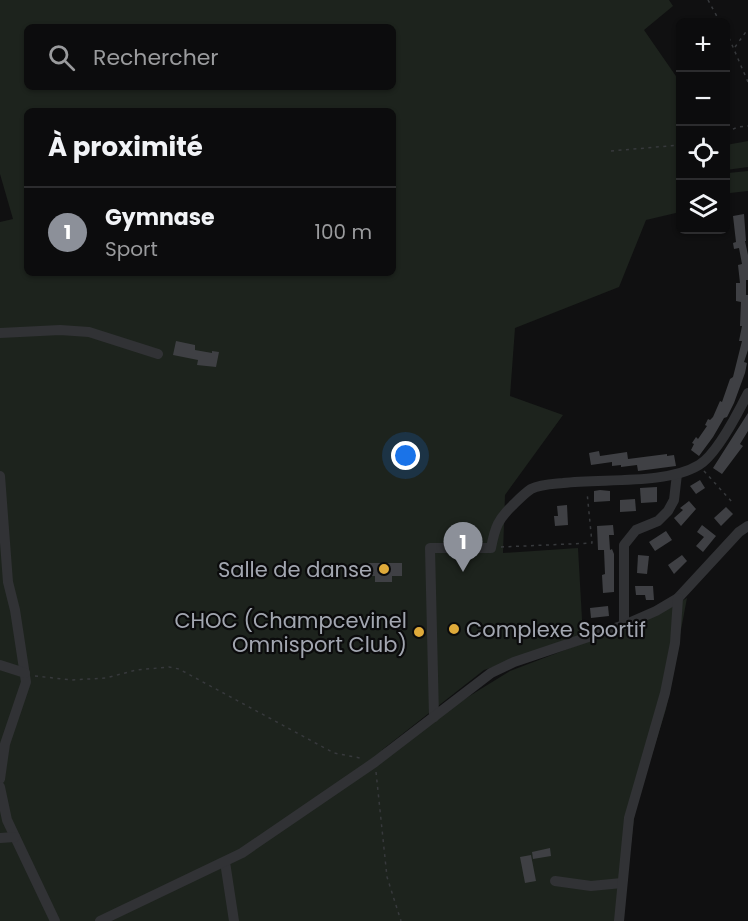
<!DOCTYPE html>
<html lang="fr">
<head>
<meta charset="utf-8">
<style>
  body { margin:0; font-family:Poppins,sans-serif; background:#151516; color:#f1f3f6 }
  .controls { position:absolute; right:18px; top:18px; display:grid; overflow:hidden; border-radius:9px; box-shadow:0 2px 4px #0004 }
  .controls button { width:54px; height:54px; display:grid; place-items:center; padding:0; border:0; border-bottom:2px solid #2c2c2e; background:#0c0c0d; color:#f1f3f6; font:30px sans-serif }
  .you { position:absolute; left:406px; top:456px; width:21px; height:21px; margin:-15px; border:4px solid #fff; border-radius:50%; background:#1a73e8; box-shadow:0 0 0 9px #1a73e833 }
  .badge { display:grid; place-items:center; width:39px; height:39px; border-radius:50%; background:#8c9099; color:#fff; font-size:20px; font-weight:700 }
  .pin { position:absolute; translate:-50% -50px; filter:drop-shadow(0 2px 3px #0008) }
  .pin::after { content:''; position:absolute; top:32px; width:21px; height:18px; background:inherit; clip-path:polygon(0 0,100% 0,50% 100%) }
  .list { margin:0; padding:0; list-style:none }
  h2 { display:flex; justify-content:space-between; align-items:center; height:78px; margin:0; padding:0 24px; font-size:26px }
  h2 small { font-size:20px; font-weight:400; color:#9a9b9d }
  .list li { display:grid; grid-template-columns:39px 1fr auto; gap:18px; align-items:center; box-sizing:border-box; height:90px; padding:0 24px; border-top:2px solid #2c2c2e }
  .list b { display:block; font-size:22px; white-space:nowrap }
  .list p { margin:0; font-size:20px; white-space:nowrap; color:#9a9b9d }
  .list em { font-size:20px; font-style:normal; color:#9a9b9d }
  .icon { flex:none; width:33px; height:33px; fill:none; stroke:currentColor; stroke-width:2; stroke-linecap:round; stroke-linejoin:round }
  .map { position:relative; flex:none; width:748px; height:921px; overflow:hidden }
  .search { position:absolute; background:#0c0c0d; box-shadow:0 2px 4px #0004; left:24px; top:24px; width:372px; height:66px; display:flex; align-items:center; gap:15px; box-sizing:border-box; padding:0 21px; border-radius:9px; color:#9a9b9d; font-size:22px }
  .panel { position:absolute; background:#0c0c0d; box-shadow:0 2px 4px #0004; left:24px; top:108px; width:372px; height:168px; border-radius:9px }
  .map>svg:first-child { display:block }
  .green { fill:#1d231d; fill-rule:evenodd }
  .building { fill:#3f4044 }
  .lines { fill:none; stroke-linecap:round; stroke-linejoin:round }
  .path { stroke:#37393c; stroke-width:1.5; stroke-dasharray:3 4.5; stroke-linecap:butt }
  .minor { stroke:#313235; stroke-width:10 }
  .poi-dot { fill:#dfaa3a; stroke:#0b0b0c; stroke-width:2 }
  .labels { text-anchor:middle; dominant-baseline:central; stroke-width:4.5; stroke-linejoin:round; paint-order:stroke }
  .poi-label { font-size:21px; fill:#a2a6b0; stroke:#0b0b0c; text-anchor:end }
</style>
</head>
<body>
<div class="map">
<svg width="748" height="921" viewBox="0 0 748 921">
  <rect width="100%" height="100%" fill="#101011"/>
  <g class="green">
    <path d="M0,0H669L673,6L644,30L680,82V212L646,220L619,287L515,328L510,396L563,415L505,495L503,553L578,548L583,637L484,670L382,750L510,671L659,614L687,598L666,709L635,810L622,921H0V222L13,219L0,174ZM27,27H393V87H27ZM27,111H393V273H27Z"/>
    <polygon points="748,141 748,167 726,170 726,145"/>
    <polygon points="748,171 748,191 730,193 728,173"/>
  </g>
  <g class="building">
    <polygon points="744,214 746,241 745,241 748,255 748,280 746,280 746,295 748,295 748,350 744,362 747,363 745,373 734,403 727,417 724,418 713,437 699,456 691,450 694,444 692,443 696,437 698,439 707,426 705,425 708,419 710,420 713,417 720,401 722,402 730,379 733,377 742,341 739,341 742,326 740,326 741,302 736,301 736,283 740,283 738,265 742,264 739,248 734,249 733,243 736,242 733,216"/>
    <polygon points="176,341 195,345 195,350 212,353 212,351 219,352 216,367 197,365 198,360 173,355"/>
    <polygon points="748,413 748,431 740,444 743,446 722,474 713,468"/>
    <polygon points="599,451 600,456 627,452 628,459 667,454 667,456 674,455 676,466 638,471 637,465 621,467 621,465 612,466 612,462 591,465 589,453"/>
    <polygon points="700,480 705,488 696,494 690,486"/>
    <polygon points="657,487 657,502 641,503 640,488"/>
    <polygon points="600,490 610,491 610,501 594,502 594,491"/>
    <polygon points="635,499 636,511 620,512 620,500"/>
    <polygon points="689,501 696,509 681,526 674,518 683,510 680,508"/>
    <polygon points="567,505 568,525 555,526 554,516 558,516 557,506"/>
    <polygon points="726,507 733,514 721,526 714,518"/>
    <polygon points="613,525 614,535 609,535 610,550 612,549 614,554 614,592 603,593 602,575 605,574 604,550 598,550 597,526"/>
    <polygon points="702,525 716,536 703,552 696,546 704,537 697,532"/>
    <polygon points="666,531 672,540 655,551 649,542"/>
    <polygon points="638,555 649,556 647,574 637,573"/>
    <polygon points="682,555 687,561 674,574 668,565"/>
    <polygon points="366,563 402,563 402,576 392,576 392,582 375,582 375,576 366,576"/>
    <polygon points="635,586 653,586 654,600 646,600 645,595 636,595"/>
    <polygon points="608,606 609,616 591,618 590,608"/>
    <polygon points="550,848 551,856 533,859 532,852"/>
    <polygon points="531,855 536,881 525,883 520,857"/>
  </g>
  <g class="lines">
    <g class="path">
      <polyline points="708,0 720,22"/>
      <polyline points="726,31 748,82"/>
      <polyline points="735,47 748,29"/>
      <polyline points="726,132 738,127 748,126"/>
      <polyline points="611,151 680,145"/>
      <polyline points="704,471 732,502"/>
      <polyline points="501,547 592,543 587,492"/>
      <polyline points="35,676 72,680 106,678 136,670 169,667 179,669 334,753 360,758 362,761"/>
      <polyline points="376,772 387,877 401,921"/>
    </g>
    <g class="minor">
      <polyline points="0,333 60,330 89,332 158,354"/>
      <polyline points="0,476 8,582 15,610 26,682 5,744 0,779"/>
      <polyline points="624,625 624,545 636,530 658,521 668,511 674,500 677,474"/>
      <polyline points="0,665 25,673"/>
      <path d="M434,717L430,548H491C495,527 498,519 514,504C519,499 525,493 531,489C541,484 553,484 563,483C602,478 666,485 699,465C716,455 739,411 748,393"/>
      <polyline points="0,787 7,820 55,921"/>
      <polyline points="0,838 15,837"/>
      <polyline points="225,862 234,921"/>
      <polyline points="555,881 591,886 622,883"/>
      <polyline points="100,921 242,853 375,762 491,673 514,662 624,625 656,611 678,598 739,532 748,526"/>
      <polyline points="619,921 629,818 665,693 675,643 678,598"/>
    </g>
  </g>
  <g class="poi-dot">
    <circle cx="384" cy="569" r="6"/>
    <circle cx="454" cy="629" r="6"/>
    <circle cx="419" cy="632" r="6"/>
  </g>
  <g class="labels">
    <g class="poi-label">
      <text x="372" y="569">Salle de danse</text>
      <text x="407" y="620">CHOC (Champcevinel<tspan x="407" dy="24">Omnisport Club)</tspan></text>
      <text x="466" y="629" text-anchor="start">Complexe Sportif</text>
    </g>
  </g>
</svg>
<div class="controls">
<button>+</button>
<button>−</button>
<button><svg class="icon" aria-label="locate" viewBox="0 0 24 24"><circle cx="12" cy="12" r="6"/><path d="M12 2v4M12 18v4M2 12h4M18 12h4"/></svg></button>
<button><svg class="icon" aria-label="layers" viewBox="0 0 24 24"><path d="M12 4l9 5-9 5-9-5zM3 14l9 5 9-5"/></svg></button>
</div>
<div class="you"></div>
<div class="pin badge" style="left:463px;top:572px">1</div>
<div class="search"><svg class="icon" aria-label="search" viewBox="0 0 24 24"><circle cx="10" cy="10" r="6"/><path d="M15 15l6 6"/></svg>Rechercher</div>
<section class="panel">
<h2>À proximité<small></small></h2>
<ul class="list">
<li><span class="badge">1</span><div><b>Gymnase</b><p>Sport</p></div><em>100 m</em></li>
</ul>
</section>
</div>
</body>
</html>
